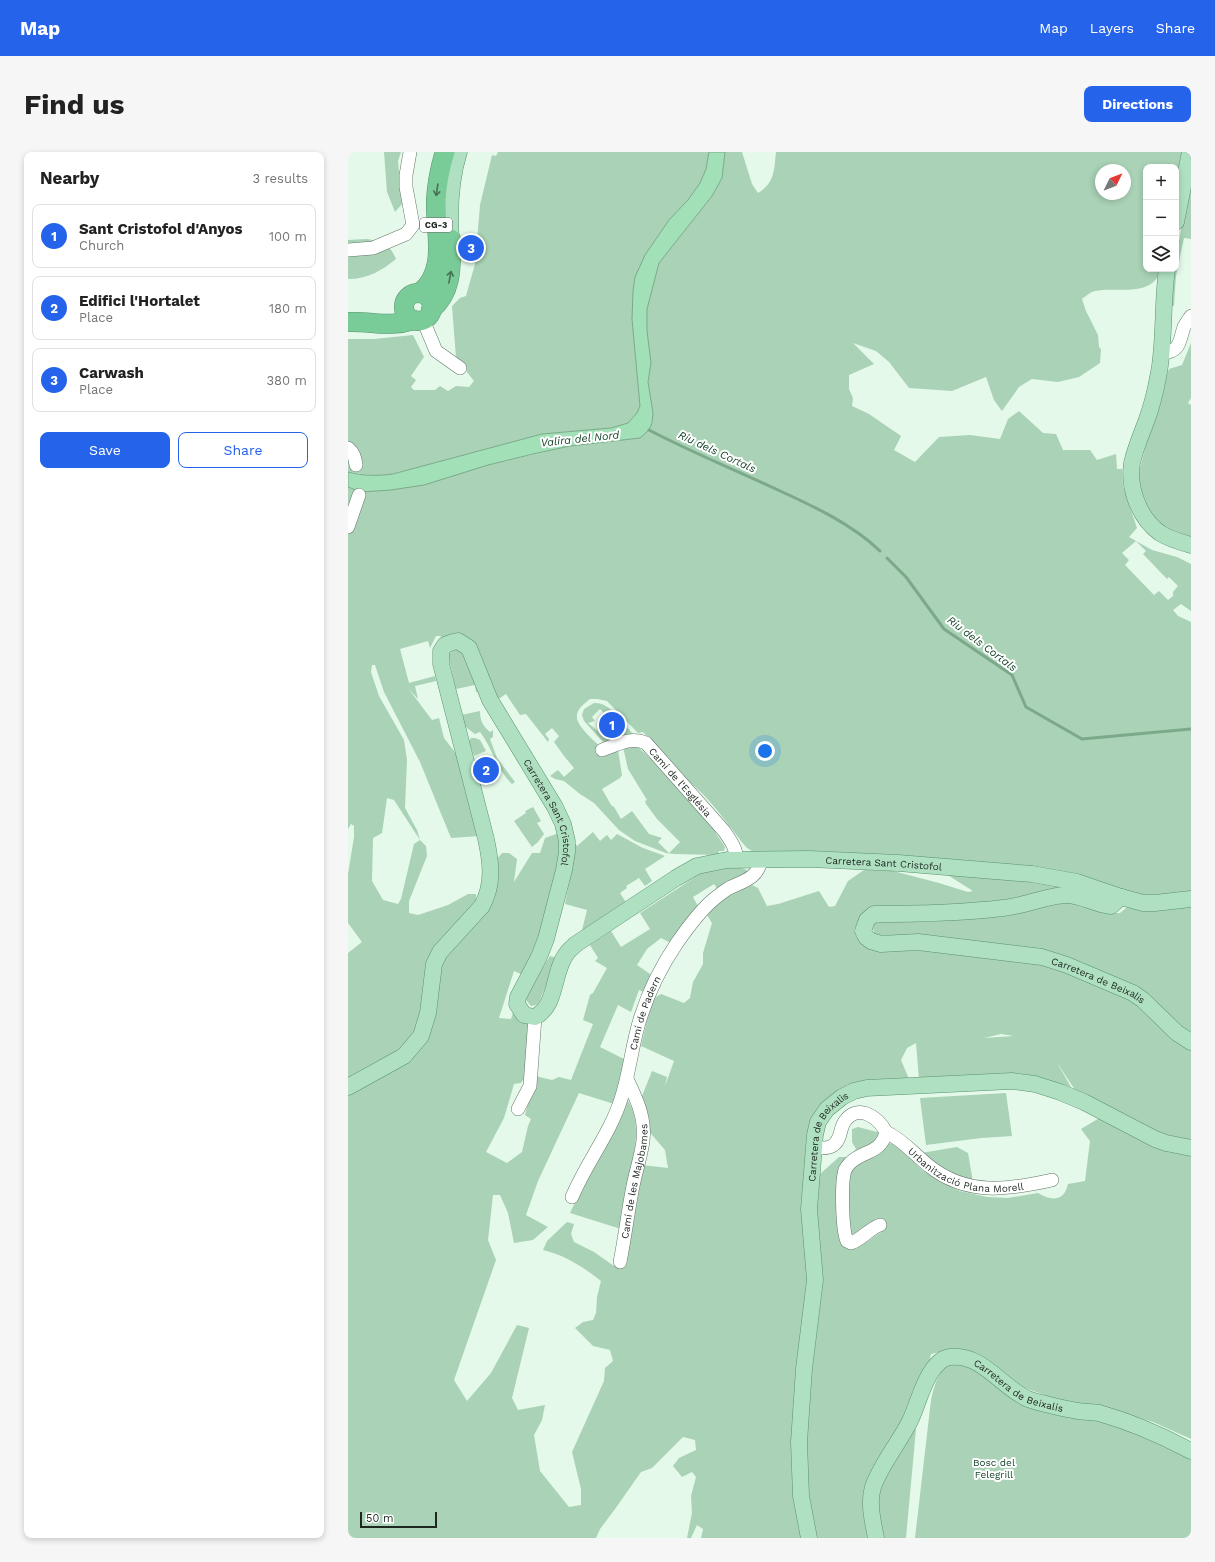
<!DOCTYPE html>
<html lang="en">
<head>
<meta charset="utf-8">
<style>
  body { margin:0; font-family:"Work Sans",sans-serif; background:#f6f6f6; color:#222 }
  .controls { position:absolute; right:12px; top:12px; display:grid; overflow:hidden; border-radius:8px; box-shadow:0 2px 6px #0003 }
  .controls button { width:36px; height:36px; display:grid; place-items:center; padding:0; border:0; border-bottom:1px solid #e0e0e0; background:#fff; color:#222; font:20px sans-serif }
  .compass { position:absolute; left:747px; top:12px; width:36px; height:36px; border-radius:50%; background:#fff; box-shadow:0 2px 6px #0003; rotate:47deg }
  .scale { position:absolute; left:12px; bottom:10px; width:77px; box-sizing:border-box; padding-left:4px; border:2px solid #1f2721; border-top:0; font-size:11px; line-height:14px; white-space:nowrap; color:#1f2721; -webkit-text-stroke:3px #fff; paint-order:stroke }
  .you { position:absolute; left:417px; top:599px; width:14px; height:14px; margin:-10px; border:3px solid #fff; border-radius:50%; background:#1a73e8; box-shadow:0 0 0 6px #1a73e833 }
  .badge { display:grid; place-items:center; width:26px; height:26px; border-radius:50%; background:#2563eb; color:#fff; font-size:13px; font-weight:700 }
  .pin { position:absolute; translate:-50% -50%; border:2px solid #fff; box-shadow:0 1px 4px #0006 }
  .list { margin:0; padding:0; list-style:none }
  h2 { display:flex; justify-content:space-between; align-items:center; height:52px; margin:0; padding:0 16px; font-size:17px }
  h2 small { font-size:13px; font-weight:400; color:#767676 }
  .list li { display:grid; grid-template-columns:26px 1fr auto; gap:12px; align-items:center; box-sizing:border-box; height:64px; margin:0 8px 8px; padding:0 8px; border:1px solid #e0e0e0; border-radius:8px }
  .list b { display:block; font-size:15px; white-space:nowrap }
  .list p { margin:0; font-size:13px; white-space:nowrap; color:#767676 }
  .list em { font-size:13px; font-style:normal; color:#767676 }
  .actions { display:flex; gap:8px; padding:12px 16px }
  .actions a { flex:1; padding:9px 0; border:1px solid #2563eb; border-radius:8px; text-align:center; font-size:14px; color:#2563eb }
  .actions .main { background:#2563eb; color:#fff }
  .icon { flex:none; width:22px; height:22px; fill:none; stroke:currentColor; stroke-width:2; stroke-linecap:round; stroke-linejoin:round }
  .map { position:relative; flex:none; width:843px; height:1386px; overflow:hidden; border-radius:8px }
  header { display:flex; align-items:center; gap:24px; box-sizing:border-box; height:56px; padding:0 20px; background:#2563eb; color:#fff }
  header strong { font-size:19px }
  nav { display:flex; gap:22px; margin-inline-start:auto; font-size:14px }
  .intro { display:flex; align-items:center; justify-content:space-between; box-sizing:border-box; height:96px; padding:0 24px }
  h1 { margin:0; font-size:28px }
  .button { padding:10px 18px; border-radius:8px; background:#2563eb; color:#fff; font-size:14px; font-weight:700 }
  main { display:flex; gap:24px; padding:0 24px }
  aside { flex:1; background:#fff; border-radius:8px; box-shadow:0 2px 6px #0003 }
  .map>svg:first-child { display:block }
  .green { fill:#a9d2b6; fill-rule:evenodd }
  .water { fill:#a2e1b7; stroke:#7ba98a }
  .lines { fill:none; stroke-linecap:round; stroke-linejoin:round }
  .stream { stroke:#7ba98a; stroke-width:3 }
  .minor-casing { stroke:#64776a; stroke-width:14 }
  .major-casing { stroke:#5a926e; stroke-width:17 }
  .highway-casing { stroke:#5a926e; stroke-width:20 }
  .minor { stroke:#fff; stroke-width:13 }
  .major { stroke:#afe0c1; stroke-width:16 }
  .highway { stroke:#79cc97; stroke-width:19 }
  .oneway { stroke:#487156 }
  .labels { text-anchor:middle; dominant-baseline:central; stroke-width:4; stroke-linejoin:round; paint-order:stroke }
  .shield { fill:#fff; stroke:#626864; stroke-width:1 }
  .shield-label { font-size:9px; font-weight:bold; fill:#1f2721 }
  .street-label { font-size:10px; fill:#1f2721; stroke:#fff }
  .park-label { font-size:10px; fill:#0f3f25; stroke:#fff }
  .water-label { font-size:11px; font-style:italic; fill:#144328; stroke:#fff }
</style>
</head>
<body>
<header>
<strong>Map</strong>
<nav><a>Map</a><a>Layers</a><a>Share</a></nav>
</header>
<div class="intro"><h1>Find us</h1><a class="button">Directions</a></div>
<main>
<aside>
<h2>Nearby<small>3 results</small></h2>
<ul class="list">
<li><span class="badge">1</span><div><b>Sant Cristofol d'Anyos</b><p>Church</p></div><em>100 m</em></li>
<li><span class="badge">2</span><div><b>Edifici l'Hortalet</b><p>Place</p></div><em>180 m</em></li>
<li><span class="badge">3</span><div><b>Carwash</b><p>Place</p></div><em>380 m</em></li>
</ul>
<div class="actions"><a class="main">Save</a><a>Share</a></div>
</aside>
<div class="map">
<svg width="843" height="1386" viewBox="0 0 843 1386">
  <rect width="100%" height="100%" fill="#e4f9ea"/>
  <g class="green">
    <polygon points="36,0 53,0 50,9 54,52 47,60 39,40"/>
    <polygon points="150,0 361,0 358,17 352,31 340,48 321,68 297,103 284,167 292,254 289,261 280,271 263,276 194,282 45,322 30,324 0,320 0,187 26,187 65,183 76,205 63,224 68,228 63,235 66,238 87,238 92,234 100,239 108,234 121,235 126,229 108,206 104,154 112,146 118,144 127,112 132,53 144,3 148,4"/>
    <path d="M377,0H394L404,32L410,41C427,31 426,18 428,0H835L828,29V15H798V117H813C805,147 768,134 747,139C742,140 738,144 734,147L738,159L750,183L751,195L753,197L752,211L731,225L710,230L684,227L671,235L654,259L646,248L638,225L604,239L561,236L541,210L528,199L505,191L526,212L501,223V237L505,246L504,254L521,262L553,284L546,298L567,310L591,285L622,283L652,287L660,267L671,259L695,281L708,282L715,298H742L749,308L768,302L769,317H774L775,334L789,376L781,385L804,398L829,405L843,412V459L833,452L825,458L830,464L843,470V743H791L760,734L405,700L398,695C377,670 358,638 329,622L377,695L376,699H371L370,703L326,702L318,701L287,689L271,678L246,651L232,642L216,629L207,627L202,624L210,618L216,625L226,616L216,604L206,590L211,584L204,576L197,582L201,587L200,590L178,562L172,563L158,542L149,548L130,504L96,488L92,484H88L82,496L80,489L52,497L61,531L87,524L88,529L67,534L70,547L60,536L84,568L91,566L96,586L113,608L132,684L103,686L72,610L36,540L27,513H24L23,520L31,544L56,588L59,608L57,656L69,678L72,688L78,694L79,704L61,749V761L70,763L100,753L120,742H128V747L141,750C147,738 153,721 149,707L154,701H161L169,707L166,730L184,701H192L197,686L211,681L212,704L190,791L175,823L166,819L151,866L163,867L166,858L181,870L177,925L173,931L166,932L156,966L138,1000L159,1011L174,1000L180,974L183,967L177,963L187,924L204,928L211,925L223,928L245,872L235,868L242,843L245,841L259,816L247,809L250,806L242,793L263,779L273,795L302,777L292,761L358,718L391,715L399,718L400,721L370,738L366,732L345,745L352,758L323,791L313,786L299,797L289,813L305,824L298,841L291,838L283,860L270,853L252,895L278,908L266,952L231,941L190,1029L178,1063L200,1075L185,1088L166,1091L160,1061L152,1043H145L140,1088L148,1108L106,1228L119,1249L143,1221L169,1173L181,1176L164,1246L170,1258L197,1253L194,1268L186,1283L192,1319L221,1355L233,1353V1337L224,1300L256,1229L257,1216L265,1209L262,1198L245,1194L227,1176L235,1170L245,1168L248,1161L249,1145L253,1129C235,1115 217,1103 195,1098L199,1089L219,1070L226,1072L223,1082L226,1090L246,1100L266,1114L275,1115L294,1013L320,1016L317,998L299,977V967L294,944L304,919L319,925L317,934L326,909L293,894L300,864L306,846L313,842L336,851L342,846L345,830L355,812V801L364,771L359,763L376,745L404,733L410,736L419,754L430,752L471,739L481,755L487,754L500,729L516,718L545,719L591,731L620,740L625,739L598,722L675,727L726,734L648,751L528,755L512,766L506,778L508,785L518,791L557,798L602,800L701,813L787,850L843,895V990L827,988L727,938L708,909L723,935L681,923L669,921L571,928L568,891L559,896L553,908L561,927L501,935L486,941L471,957L460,977L458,991L460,1125L454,1386H353L355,1377L349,1373L343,1386H339L344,1361L343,1344L348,1325L344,1320L334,1325L325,1314L331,1306L348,1298L347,1288L335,1285L304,1316L293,1320L267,1357L252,1377L248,1386H0V801L14,790L0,771V722L6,685V674L3,672L0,677V335L13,340L140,313L222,294L292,286L301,278L304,271L305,261L300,230L303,211L299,179V157L311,111L364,44L374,26ZM753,18H777V42H753ZM788,389L798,399L795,402L819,427L821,425L830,434L825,440V444L820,448L811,439L806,443L777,413L781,408L774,401ZM242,547H249L259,549L290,581L295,580L304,590L312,601L303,607L288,593L275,595L280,617L299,648L297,649L298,652L309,667L332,690L321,701L310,690L314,686L301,682L284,659L273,667L266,655L263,653L254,637L272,626L274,623L270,598L254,605L251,604C251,601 252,597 251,594C250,592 246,589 244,587C229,571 220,563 242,547ZM39,646L46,648L72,688L66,692L53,747L50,752L35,748L24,729L25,686L34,681ZM653,882L666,884L636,886Z"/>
    <polygon points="843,26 843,87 836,86 828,124 826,154 823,154 826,117 828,117 828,104"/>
    <path d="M18,87C34,89 41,91 48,107C33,119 20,127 0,127V88Z"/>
    <polygon points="843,191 843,246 840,251 843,253 843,386 811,372 799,358 791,339 791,320 798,293 811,244 821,217 834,213"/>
    <polygon points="110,497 115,497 132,539 128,540 127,533 108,537 101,507 101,501"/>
    <path d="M246,551C262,550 274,570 285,582L276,585L274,584L276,582L252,557L244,565L247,569L240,571L250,579L259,571L272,586L256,591L236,569L234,563L236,557Z"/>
    <path d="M132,559C132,569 135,574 142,580L145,578V585L142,587L149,606L167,630L164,632C149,618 145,597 132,580L127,582L115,573L113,563Z"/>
    <polygon points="123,586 127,586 132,588 138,599 126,604 121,589"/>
    <polygon points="185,655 193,669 189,671 196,682 190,690 184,695 166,669 178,661 177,659"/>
    <polygon points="245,680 252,689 259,683 263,688 269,682 295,696 317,704 297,717 304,729 297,734 291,726 278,734 279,736 272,741 279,752 233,782 239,758 217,752 224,717 226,690 229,694"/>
    <polygon points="727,749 764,761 772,761 779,755 843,752 843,881 824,870 784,836 580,784 532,783 527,782 525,777 526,772 532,770 579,770 645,765"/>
    <polygon points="202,804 210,806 191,850 188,853 183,854 178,848 178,844"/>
    <polygon points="658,941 664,984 633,986 578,993 572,946"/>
    <path d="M279,947C296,974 285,1005 279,1034C276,1048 275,1062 273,1077L222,1061C231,1041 242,1022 253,1003C263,985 274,967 279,947Z"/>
    <path d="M753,965L843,1000V1287L805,1270L775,1261L705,1246L674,1235L660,1226L600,1198L583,1202L581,1214L570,1240L532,1308L524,1386H468L457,1322L466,1071L469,1033L472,1022L491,1005H502L508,997L504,990V977L510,975L533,981L542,992L543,991L548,992L575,1019L612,1039L639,1045L660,1046L690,1041C703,1049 716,1050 720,1032L737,1029L742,989L733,977ZM529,1066L534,1080C524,1085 517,1093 506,1096L498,1067L505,1084Z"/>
    <path d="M609,995L620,1001L625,1030C605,1025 589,1014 573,1001Z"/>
    <path d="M605,1210L627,1216L650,1235L787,1279L843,1305V1386H567L583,1248C586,1235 591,1214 605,1210Z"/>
    <polygon points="565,1276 568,1277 558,1386 535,1386 530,1351 533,1331"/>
  </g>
  <path class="water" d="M361,0H377L374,26L364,44L311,111L299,157V179L303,211L300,230L305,261L304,271L301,278L292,286L222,294L185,302L140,313L76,333L43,338L13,340L0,335V320C15,324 30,324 45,322L194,282L263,276L280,271L289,261L292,254L284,167L285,139L287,125L297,103L321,68L340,48L352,31L358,17Z"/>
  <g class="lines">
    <g class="stream">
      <path d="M301,278C343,300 387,318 430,338C465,354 504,372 532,399"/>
      <polyline points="539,406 558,425 596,477 664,523 678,555 734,587 843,577"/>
    </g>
    <defs>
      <g id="minor">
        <polyline points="0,98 25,96 58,82 65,73 58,35 58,23 62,0"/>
        <polyline points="75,168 88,199 112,216"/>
        <path d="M814,201C833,200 831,189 836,175C838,171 841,167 843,164"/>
        <path d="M0,296C6,301 7,306 8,313"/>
        <polyline points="0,375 11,343"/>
        <path id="s1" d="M254,598C268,593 283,584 298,591L376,679C383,689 388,696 389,708"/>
        <polyline points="170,957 182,934 187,865"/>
        <path id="s2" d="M538,980C555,988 566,1002 581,1014C619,1044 660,1038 704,1028"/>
        <path d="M466,995C472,996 479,997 484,994C494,988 491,977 497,969C510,951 530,965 538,980C533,1002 515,998 502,1011C500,1013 498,1016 497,1018C493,1030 494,1078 499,1089L503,1091C514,1087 521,1077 532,1073"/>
        <path id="s3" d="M224,1045C238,1011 262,982 273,947C282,920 284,891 293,864C301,839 314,813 329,791C338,778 354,757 366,747C371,743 376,739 381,736C396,729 410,726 413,708"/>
        <path id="s4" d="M272,1110C277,1085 280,1059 285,1034C288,1019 293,1004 295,989C298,966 288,946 279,927"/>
      </g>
      <g id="major">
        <polyline points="828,70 842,0"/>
        <path d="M103,87C101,57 102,29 111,0"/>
        <path d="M819,117C814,151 817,186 811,220C808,237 804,254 798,270C793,283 787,297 784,311C780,336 791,366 812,381C821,387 832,390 843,393"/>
        <path id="s5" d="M773,745L763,754C747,753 733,742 716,743C695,745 676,754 655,756C612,761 570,762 526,762L519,768L515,779L518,785L523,789L533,792L570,790L694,805L719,813L785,841L795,848L829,881L843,890"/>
        <path id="s6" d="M0,935L56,904L73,884L80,861L86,812L92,800L134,754C146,732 143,710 138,687L93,512V499L97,493L105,490L110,489L121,496L142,548L207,655L215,672L219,689V700L216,718L198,787L191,805L170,845L169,852L176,863L187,865C210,853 204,820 219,801C221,798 225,795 228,792L328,726L349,714L379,708L461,707L550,711L684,722L729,730L773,745L795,751H807L843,747"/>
        <path id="s7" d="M461,1386L453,1344L451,1290L456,1217L467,1128L461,1057L467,983L470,970L479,957L494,945L506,939L519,936L664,929L687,932L712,940L736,950L807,987L818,991L843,996"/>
        <path id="s8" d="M528,1386C525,1370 520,1351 525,1335C533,1312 551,1291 562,1269C570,1252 574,1232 585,1217C590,1211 594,1206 602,1205C634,1201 653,1235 680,1247C691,1251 718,1257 730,1259C737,1260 744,1260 751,1261C783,1270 813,1283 843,1299"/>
      </g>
      <g id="highway">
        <path d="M72,141C100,118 87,81 88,48C89,32 92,15 97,0"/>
        <circle cx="70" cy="155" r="14"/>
        <path d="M83,158C105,139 103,114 103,87"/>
        <path d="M0,170C25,169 41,176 66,168"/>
      </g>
    </defs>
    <use href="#minor" class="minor-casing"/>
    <use href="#major" class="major-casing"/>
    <use href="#highway" class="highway-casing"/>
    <use href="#minor" class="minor"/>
    <use href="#major" class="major"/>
    <use href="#highway" class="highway"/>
  </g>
  <defs><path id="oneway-shaft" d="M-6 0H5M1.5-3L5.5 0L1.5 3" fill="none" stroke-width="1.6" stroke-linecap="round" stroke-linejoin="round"/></defs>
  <g class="oneway">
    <use href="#oneway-shaft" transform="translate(89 38) rotate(98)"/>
    <use href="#oneway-shaft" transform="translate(102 125) rotate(-79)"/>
  </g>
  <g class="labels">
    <rect class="shield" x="72" y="66" width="32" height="14" rx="3"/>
    <g class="shield-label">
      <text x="88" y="73">CG-3</text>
    </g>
    <g class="street-label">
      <text stroke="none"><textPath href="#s1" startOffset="98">Camí de l'Església</textPath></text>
      <text stroke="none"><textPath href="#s6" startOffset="720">Carretera Sant Cristofol</textPath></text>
      <text stroke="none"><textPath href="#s6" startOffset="1367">Carretera Sant Cristofol</textPath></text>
      <text stroke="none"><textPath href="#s5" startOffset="521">Carretera de Beixalis</textPath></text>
      <text stroke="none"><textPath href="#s3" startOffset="199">Camí de Padern</textPath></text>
      <text stroke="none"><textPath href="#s7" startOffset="409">Carretera de Beixalis</textPath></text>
      <text stroke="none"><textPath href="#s2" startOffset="92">Urbanització Plana Morell</textPath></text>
      <text stroke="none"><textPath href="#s4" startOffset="82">Camí de les Majobames</textPath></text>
      <text stroke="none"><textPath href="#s8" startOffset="282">Carretera de Beixalis</textPath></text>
    </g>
    <g class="park-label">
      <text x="646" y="1310">Bosc del<tspan x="646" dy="12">Felegrill</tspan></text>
    </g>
    <g class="water-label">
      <text transform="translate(232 287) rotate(-6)">Valira del Nord</text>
      <text transform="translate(369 300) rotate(25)">Riu dels Cortals</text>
      <text transform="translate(634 492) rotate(37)">Riu dels Cortals</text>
    </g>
  </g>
</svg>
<div class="controls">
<button>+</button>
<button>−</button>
<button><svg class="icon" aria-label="layers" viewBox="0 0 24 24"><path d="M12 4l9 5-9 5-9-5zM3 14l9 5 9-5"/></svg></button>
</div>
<svg class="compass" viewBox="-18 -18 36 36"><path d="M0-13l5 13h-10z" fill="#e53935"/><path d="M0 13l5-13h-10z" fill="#767676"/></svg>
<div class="scale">50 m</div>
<div class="you"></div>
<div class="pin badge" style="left:264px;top:573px">1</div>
<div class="pin badge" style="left:138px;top:618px">2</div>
<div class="pin badge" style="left:123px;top:96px">3</div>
</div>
</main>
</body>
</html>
